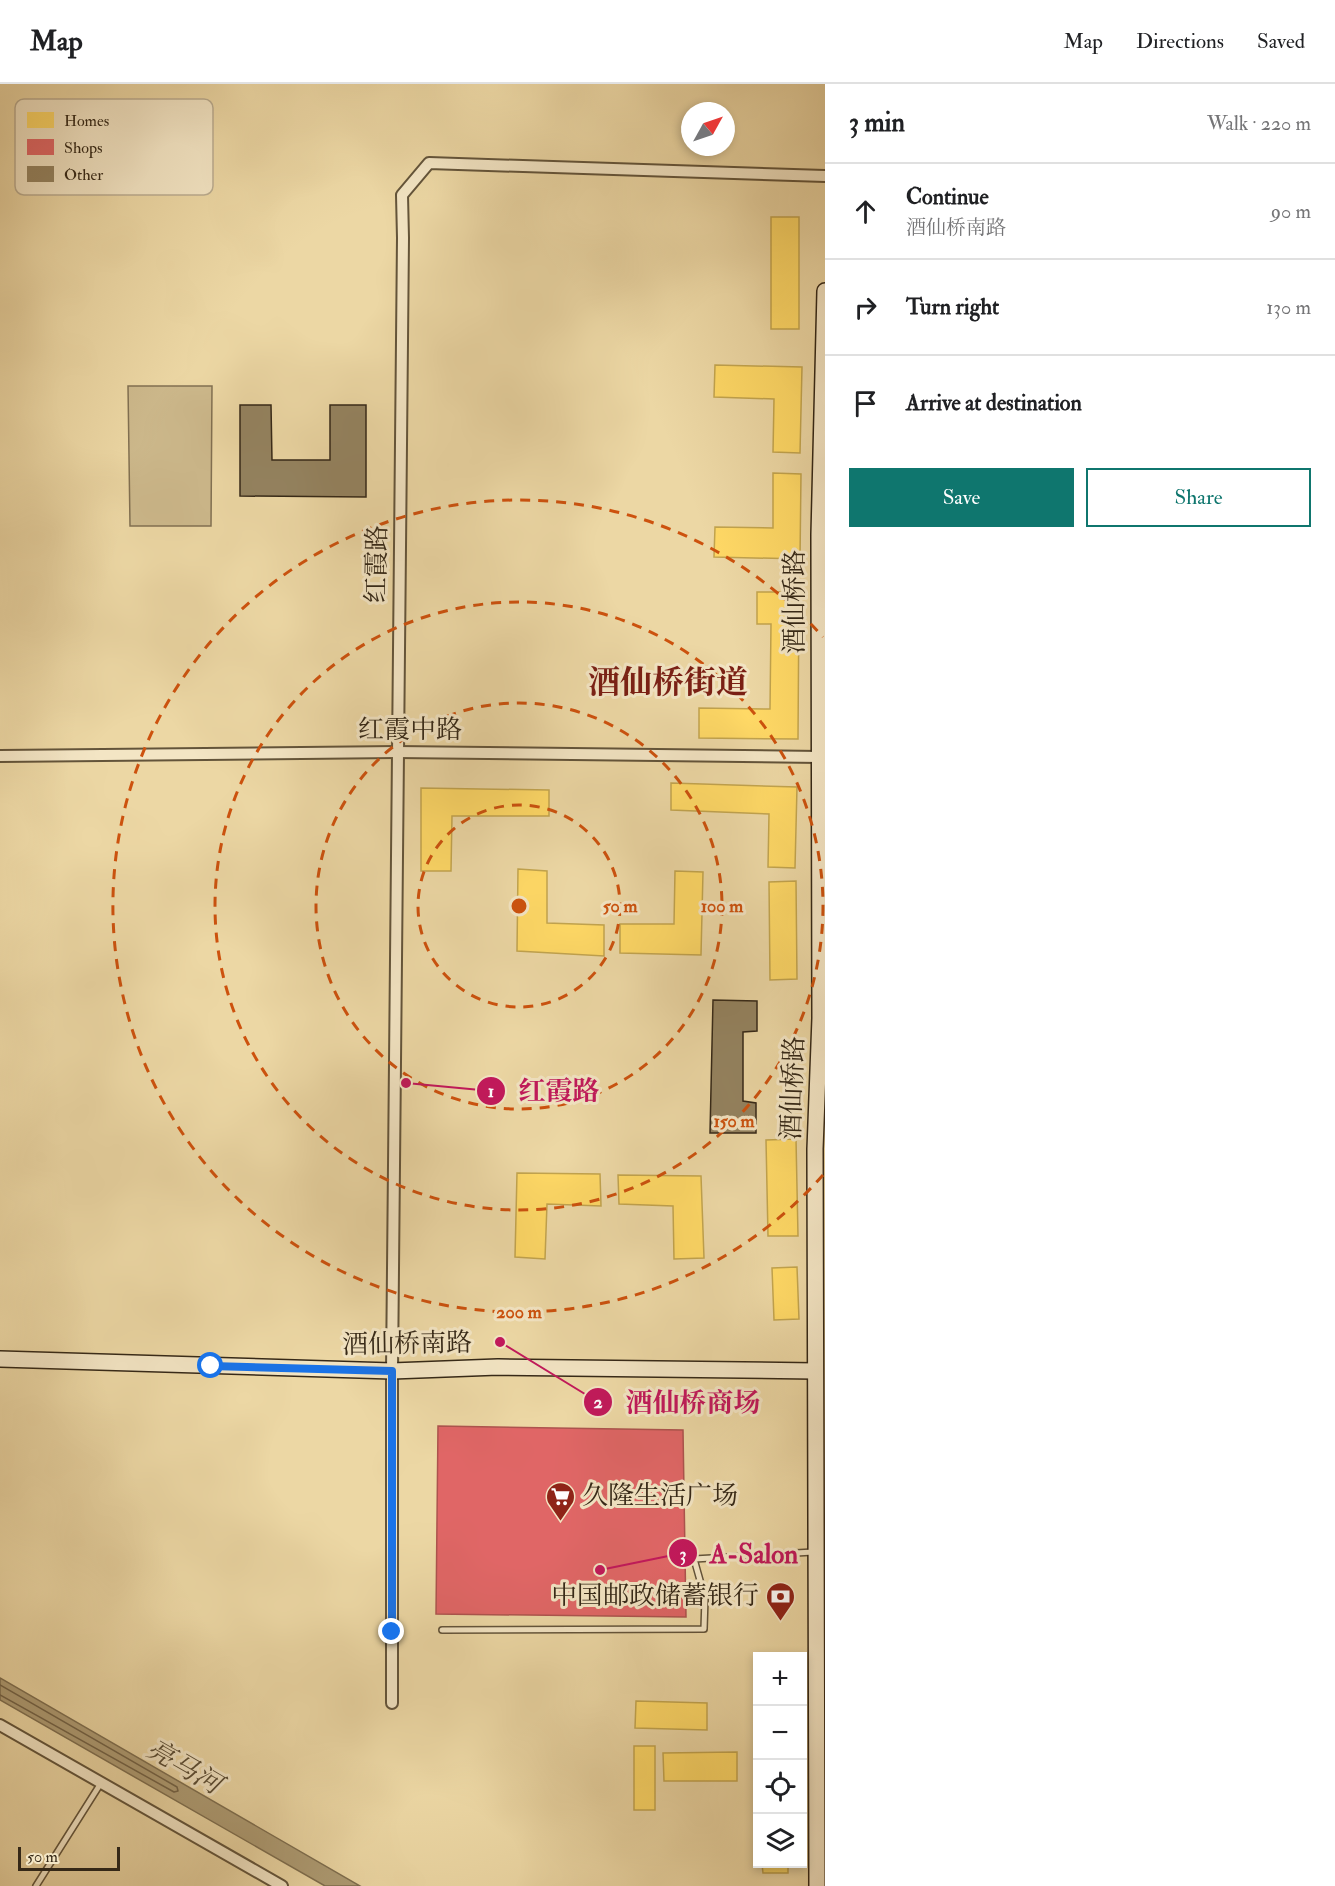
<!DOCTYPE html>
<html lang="en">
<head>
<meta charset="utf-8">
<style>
  body { margin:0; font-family:"IM FELL Double Pica","Noto Serif SC",serif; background:#f6f6f6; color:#202124 }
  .controls { position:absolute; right:18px; bottom:18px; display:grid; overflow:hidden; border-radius:0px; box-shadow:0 3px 9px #0003 }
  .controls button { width:54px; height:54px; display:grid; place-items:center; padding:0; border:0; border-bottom:2px solid #e0e0e0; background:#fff; color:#202124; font:30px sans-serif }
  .compass { position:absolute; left:681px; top:18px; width:54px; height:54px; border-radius:50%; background:#fff; box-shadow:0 3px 9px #0003; rotate:50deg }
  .scale { position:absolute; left:18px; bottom:15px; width:102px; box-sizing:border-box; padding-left:6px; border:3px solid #352817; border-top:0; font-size:16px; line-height:21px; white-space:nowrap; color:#352817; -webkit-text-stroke:4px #f3e5c4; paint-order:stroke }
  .stop { position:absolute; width:18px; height:18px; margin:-14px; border:4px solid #1a73e8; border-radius:50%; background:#fff }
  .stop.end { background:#1a73e8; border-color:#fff; box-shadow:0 2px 6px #0008 }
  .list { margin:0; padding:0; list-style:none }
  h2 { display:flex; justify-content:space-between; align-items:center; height:78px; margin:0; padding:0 24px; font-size:26px }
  h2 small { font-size:20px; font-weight:400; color:#757577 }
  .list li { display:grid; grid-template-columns:39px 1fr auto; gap:18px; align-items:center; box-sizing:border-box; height:96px; padding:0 24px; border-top:2px solid #e0e0e0 }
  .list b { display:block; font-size:22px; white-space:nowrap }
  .list p { margin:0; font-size:20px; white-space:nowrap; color:#757577 }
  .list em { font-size:20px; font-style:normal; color:#757577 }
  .actions { display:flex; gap:12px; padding:18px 24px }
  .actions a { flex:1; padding:14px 0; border:2px solid #0f766e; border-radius:0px; text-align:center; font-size:21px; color:#0f766e }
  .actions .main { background:#0f766e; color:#fff }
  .icon { flex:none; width:33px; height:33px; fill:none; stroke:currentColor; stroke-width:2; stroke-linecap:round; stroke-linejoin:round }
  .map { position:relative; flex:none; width:825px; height:1802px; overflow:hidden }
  header { display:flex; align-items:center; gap:36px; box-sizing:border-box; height:84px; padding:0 30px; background:#fff; border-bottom:2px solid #e0e0e0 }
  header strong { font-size:28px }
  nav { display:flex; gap:33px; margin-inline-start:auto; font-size:21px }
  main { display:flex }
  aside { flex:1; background:#fff }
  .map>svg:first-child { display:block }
  .green { fill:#cdb98c; stroke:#817052; stroke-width:1.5 }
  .water { fill:#ae9c74; stroke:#7e6e4f; stroke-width:1.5 }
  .homes { fill:#ffd966; stroke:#c2a44e; stroke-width:1.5 }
  .shops { fill:#e06666; stroke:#ad534e; stroke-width:1.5 }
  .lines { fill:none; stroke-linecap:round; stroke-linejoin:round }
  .shore { stroke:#726246; stroke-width:1.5 }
  .building { fill:#948360; stroke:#352817; stroke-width:1.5 }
  .lane-casing { stroke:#63543a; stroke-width:8 }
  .street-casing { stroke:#63543a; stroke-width:14 }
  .secondary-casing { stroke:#352817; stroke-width:18 }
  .lane { stroke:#f3e5c4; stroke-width:5 }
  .street { stroke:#f3e5c4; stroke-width:10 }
  .secondary { stroke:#f3e5c4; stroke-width:15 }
  .route { stroke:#1a73e8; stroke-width:8 }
  .ring { fill:none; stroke:#cd520e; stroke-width:3; stroke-dasharray:10 8 }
  .labels { text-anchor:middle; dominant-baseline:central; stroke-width:6; stroke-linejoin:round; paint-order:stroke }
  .street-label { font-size:26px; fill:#352817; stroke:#f3e5c4 }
  .poi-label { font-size:26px; fill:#352817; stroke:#f3e5c4; text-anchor:start }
  .water-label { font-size:27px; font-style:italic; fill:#594b33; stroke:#f3e5c4 }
  .district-label { font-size:32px; font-weight:bold; fill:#7a1f14; stroke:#f3e5c4 }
  .key { fill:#f3e5c4; stroke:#baac90; stroke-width:1.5 }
  .key-label { font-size:16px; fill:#352817 }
  .centre { fill:#cd520e; stroke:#f3e5c4; stroke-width:3 }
  .ring-label { font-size:18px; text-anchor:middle; font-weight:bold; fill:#cd520e; stroke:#f3e5c4; stroke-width:6; stroke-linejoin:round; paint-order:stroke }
  .leader { fill:none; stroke:#c2185b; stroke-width:2 }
  .callout-dot { fill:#c2185b; stroke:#f3e5c4; stroke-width:2 }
  .mark-label { font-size:18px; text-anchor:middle; font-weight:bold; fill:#fff }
  .callout-label { font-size:27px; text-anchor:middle; font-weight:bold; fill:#c2185b; stroke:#f3e5c4; stroke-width:6; stroke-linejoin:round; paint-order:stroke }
</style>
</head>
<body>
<header>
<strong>Map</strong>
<nav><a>Map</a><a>Directions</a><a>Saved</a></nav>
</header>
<main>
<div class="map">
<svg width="825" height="1802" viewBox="0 0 825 1802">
  <rect width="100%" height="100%" fill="#ecd7a4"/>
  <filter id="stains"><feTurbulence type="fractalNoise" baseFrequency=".00333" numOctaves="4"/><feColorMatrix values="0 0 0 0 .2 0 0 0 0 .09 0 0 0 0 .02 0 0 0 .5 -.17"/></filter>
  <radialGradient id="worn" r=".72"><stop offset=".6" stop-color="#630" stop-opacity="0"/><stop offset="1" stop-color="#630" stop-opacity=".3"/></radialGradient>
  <polygon class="green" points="128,302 212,302 211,442 130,442"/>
  <polygon class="water" points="0,1594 360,1802 325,1802 0,1616"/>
  <g class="homes">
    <rect x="771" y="133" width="28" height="112"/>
    <polygon points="715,281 802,283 800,369 773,368 774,315 714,313"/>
    <polygon points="773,389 801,390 800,475 714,473 715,443 773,444"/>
    <polygon points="757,508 799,508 798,655 699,654 699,624 770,625 771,540 757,540"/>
    <polygon points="671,699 797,703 795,784 768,783 769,730 671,726"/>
    <polygon points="421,704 549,706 549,732 452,732 451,787 421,787"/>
    <polygon points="518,785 547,787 547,839 604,841 604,872 517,867"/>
    <polygon points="675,787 703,788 701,871 620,869 620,840 674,840"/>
    <polygon points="796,797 797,895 770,896 769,798"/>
    <polygon points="796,1055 798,1152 768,1152 766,1056"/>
    <polygon points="517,1089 600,1090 601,1122 547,1120 545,1175 515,1173"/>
    <polygon points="618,1091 701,1092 704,1174 674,1175 673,1122 619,1120"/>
    <polygon points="797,1183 799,1235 774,1236 772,1184"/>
    <polygon points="636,1617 707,1619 707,1646 635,1644"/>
    <rect x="634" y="1662" width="21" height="64"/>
    <polygon points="737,1668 737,1697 664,1697 663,1669"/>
    <polygon points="762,1780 788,1780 788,1789 763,1789"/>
  </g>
  <polygon class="shops" points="438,1342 683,1346 686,1533 436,1530"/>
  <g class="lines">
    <polyline class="shore" points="0,1601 177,1703 178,1707 174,1708 0,1611"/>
  </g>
  <g class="building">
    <polygon points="240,321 271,321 272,376 330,376 330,321 366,321 366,413 240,412"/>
    <polygon points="713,916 757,917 757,947 743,948 743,1017 756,1019 756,1049 710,1049"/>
  </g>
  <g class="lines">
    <defs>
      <g id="lane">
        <polyline points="442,1546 704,1545 705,1514 694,1475 813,1468"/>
        <polyline points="36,1802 101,1699"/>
      </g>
      <g id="street">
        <polyline points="0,672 397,668 820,673"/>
        <polyline points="392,1619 392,1287 403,154 402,111 429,79 825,92"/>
        <polyline points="0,1641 282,1802"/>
      </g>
      <g id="secondary">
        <polyline points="0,1275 392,1287 498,1283 815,1287"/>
        <polyline points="817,1802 815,1065 820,934 819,451 825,207"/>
      </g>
    </defs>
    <use href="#lane" class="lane-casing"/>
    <use href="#street" class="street-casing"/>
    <use href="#secondary" class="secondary-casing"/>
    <use href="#lane" class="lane"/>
    <use href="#street" class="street"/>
    <use href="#secondary" class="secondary"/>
  </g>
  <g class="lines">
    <polyline class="route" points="211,1282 392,1287 392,1548"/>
  </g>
  <g class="ring">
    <circle cx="519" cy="822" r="101"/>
    <circle cx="519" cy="822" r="203"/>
    <circle cx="519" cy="822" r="304"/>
    <path d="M823 1091A406 406 0 1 1 823 553"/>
  </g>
  <defs>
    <symbol id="supermarket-pin" viewBox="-11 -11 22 30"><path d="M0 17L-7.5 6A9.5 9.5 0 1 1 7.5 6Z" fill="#8f2418" stroke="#f3e5c4"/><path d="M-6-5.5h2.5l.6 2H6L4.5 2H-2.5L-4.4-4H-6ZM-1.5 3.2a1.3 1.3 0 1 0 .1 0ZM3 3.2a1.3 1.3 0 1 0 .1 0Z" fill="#fff"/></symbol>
    <symbol id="bank-pin" viewBox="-11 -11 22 30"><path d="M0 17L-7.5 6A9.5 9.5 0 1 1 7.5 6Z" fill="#8f2418" stroke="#f3e5c4"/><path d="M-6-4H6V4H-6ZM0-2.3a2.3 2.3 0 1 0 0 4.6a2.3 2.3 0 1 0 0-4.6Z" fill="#fff"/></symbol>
  </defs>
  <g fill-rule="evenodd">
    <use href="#supermarket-pin" x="544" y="1396" width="33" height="45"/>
    <use href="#bank-pin" x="764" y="1496" width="33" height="45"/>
  </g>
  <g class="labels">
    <g class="street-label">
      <text transform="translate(377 480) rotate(-89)">红霞路</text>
      <text transform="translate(795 518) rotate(-90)">酒仙桥路</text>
      <text x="410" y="646">红霞中路</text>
      <text transform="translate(793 1004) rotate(-88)">酒仙桥路</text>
      <text transform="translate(407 1260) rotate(-1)">酒仙桥南路</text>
    </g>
    <g class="poi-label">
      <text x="582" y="1412">久隆生活广场</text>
      <text x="759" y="1512" text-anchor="end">中国邮政储蓄银行</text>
    </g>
    <g class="water-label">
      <text transform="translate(184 1683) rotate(30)">亮马河</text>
    </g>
    <g class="district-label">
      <text x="668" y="599">酒仙桥街道</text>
    </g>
  </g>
  <rect x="15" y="15" width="198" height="96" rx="9" class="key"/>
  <rect x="27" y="28" width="27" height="16" fill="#ffd966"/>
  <rect x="27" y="55" width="27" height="16" fill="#e06666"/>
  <rect x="27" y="82" width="27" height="16" fill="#948360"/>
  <g class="key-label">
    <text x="64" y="42">Homes</text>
    <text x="64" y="69">Shops</text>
    <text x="64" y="96">Other</text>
  </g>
  <circle cx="519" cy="822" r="9" class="centre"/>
  <g class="ring-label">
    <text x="620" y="828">50 m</text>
    <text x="722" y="828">100 m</text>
    <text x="734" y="1043">150 m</text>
    <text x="519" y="1234">200 m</text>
  </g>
  <path class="leader" d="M406 999L491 1007M500 1258L598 1318M600 1486L683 1469"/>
  <g class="callout-dot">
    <circle cx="406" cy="999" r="6"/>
    <circle cx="500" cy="1258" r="6"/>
    <circle cx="600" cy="1486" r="6"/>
    <circle cx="491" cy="1007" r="15"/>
    <circle cx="598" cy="1318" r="15"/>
    <circle cx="683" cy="1469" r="15"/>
  </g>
  <g class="mark-label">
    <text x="491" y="1013">1</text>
    <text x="598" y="1324">2</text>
    <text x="683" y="1476">3</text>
  </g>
  <g class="callout-label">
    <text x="559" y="1016">红霞路</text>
    <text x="693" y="1328">酒仙桥商场</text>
    <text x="754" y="1479">A-Salon</text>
  </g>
  <rect width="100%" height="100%" filter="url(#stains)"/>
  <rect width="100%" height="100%" fill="url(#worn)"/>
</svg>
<div class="controls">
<button>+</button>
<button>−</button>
<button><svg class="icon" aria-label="locate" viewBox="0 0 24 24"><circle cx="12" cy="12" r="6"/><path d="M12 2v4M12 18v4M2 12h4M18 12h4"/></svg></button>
<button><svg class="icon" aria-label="layers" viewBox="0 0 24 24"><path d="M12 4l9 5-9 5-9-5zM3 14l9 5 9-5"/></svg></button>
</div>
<svg class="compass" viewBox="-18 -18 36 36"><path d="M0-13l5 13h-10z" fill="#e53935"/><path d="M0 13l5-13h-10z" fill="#757577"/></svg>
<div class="scale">50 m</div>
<div class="stop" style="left:211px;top:1282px"></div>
<div class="stop end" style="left:392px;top:1548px"></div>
</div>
<aside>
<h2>3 min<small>Walk · 220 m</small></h2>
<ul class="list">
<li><svg class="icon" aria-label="ahead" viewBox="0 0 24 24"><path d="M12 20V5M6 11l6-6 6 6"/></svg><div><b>Continue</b><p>酒仙桥南路</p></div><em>90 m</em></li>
<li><svg class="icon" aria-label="right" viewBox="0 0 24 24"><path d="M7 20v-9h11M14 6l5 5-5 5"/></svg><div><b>Turn right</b></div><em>130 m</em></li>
<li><svg class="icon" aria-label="arrive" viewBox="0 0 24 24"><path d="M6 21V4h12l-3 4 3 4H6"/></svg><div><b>Arrive at destination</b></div></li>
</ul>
<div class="actions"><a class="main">Save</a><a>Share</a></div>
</aside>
</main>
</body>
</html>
